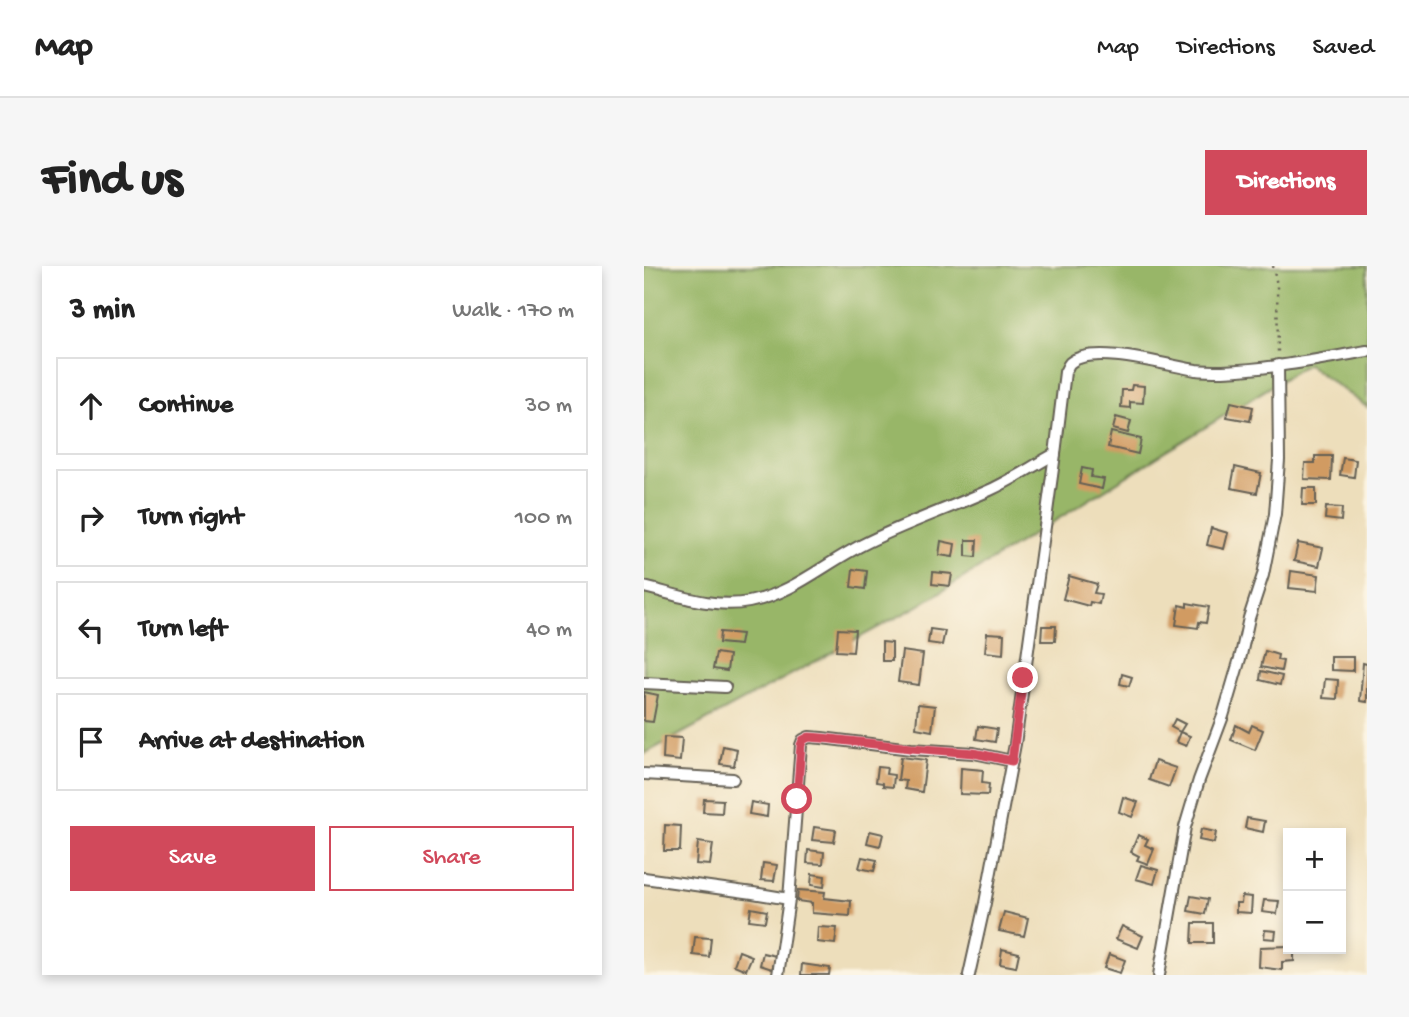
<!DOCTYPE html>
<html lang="en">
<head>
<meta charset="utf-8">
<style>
  body { margin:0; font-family:"Gochi Hand",sans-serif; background:#f6f6f6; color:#222 }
  .controls { position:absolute; right:21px; bottom:21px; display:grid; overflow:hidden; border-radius:0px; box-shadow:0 4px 10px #0003 }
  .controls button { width:63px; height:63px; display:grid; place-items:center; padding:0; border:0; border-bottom:2px solid #e0e0e0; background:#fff; color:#222; font:35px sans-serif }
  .stop { position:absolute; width:21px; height:21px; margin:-16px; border:5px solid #d1495b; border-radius:50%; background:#fff }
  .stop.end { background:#d1495b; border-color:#fff; box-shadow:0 2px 7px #0008 }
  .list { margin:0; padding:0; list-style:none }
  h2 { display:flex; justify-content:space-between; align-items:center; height:91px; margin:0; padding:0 28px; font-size:30px }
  h2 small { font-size:23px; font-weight:400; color:#767676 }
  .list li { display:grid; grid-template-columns:46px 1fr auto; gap:21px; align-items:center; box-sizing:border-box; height:98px; margin:0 14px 14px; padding:0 14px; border:2px solid #e0e0e0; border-radius:0px }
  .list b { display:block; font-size:26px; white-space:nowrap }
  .list em { font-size:23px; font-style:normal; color:#767676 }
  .actions { display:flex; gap:14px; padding:21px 28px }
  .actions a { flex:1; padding:16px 0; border:2px solid #d1495b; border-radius:0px; text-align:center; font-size:24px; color:#d1495b }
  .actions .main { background:#d1495b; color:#fff }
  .icon { flex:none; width:38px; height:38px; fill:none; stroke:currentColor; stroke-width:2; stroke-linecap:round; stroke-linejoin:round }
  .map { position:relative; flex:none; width:723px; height:709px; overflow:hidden; border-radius:0px }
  header { display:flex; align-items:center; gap:42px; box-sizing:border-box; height:98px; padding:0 35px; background:#fff; border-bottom:2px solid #e0e0e0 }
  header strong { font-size:33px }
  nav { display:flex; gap:38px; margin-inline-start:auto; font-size:24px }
  .intro { display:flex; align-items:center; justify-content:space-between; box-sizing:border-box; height:168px; padding:0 42px }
  h1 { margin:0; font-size:49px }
  .button { padding:18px 32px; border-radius:0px; background:#d1495b; color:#fff; font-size:24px; font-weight:700 }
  main { display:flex; gap:42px; padding:0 42px }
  aside { flex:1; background:#fff; border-radius:0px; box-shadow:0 4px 10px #0003 }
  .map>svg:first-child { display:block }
  .forest { fill:#98b668; stroke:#5a6942; stroke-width:2 }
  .building { fill:#d19b62 }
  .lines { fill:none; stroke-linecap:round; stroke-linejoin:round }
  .minor-casing { stroke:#656054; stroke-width:14 }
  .path { stroke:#656054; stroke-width:2.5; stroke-dasharray:2 5; stroke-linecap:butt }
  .minor { stroke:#fff; stroke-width:10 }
  .route { stroke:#d1495b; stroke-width:9 }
</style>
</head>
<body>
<header>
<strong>Map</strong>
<nav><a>Map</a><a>Directions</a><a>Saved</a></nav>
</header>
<div class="intro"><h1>Find us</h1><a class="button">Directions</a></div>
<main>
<aside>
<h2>3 min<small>Walk · 170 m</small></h2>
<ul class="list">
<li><svg class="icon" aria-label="ahead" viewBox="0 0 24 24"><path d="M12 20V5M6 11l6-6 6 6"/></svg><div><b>Continue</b></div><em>30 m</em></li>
<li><svg class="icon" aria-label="right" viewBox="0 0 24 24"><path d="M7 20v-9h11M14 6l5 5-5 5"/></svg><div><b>Turn right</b></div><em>100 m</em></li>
<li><svg class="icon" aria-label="left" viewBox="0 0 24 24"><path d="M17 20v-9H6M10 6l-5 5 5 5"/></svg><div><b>Turn left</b></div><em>40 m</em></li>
<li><svg class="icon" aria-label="arrive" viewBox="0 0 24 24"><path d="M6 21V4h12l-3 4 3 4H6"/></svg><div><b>Arrive at destination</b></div></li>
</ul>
<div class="actions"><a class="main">Save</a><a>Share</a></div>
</aside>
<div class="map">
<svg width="723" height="709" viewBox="0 0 723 709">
  <rect width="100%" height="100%" fill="#fcf5e5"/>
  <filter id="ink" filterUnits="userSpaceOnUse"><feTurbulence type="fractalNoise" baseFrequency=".0143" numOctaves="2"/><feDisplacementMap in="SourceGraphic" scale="14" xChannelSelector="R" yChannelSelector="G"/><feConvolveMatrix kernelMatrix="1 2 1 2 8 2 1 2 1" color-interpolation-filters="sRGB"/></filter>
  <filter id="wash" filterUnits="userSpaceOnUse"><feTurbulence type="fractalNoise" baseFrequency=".00686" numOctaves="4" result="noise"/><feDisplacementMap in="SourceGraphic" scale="28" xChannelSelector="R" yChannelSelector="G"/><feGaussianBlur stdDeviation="1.57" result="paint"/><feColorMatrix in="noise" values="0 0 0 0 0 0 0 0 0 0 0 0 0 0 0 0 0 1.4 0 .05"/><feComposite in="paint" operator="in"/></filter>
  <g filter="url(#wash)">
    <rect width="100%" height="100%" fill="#eddebb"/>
    <polygon class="forest" points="0,0 723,0 723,141 663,98 274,340 0,488"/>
    <g id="blocks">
      <g class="building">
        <polygon points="488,119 500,120 499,137 486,136 486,142 477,141 478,124 487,124"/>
        <polygon points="587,136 609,141 606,155 583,151"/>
        <polygon points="472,151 487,155 484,167 469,163"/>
        <polygon points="467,166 497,173 494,188 464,181"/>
        <polygon points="671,190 688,190 687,214 660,213 661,197 671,197"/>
        <polygon points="699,192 712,194 710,211 696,209"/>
        <polygon points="591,201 617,207 613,227 587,222"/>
        <polygon points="438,202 448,204 447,211 460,213 458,223 435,218"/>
        <polygon points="659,222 672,222 672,239 658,239"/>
        <polygon points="682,241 698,242 697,255 681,253"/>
        <polygon points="567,262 584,267 580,283 563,279"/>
        <polygon points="322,274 333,274 332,291 322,290"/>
        <polygon points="297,275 311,278 309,291 295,289"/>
        <polygon points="654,277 679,282 675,300 650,295"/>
        <polygon points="209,303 223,305 221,323 207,321"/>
        <polygon points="647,305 675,309 673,325 645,322"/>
        <polygon points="289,306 308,308 306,320 288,318"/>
        <polygon points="425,310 453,318 450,327 457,328 455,338 446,336 445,340 419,333"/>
        <polygon points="543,337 565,341 562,357 555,356 554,362 532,359 535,339 543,341"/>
        <polygon points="398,360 412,360 411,375 397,375"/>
        <polygon points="194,363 211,364 209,386 192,385"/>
        <polygon points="286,363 301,365 298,379 284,377"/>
        <polygon points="76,366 98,368 96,379 75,377"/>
        <polygon points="343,367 360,368 359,388 341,386"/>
        <polygon points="238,376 248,377 248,395 238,395"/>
        <polygon points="258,385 279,388 275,419 254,416"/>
        <polygon points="621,385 634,389 633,394 639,395 637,405 617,401"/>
        <polygon points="72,387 85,389 83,405 69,403"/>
        <polygon points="687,391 709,391 709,405 687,404"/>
        <polygon points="719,397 723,398 723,436 716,435"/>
        <polygon points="617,405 638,410 636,419 616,414"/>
        <polygon points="478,408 488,411 485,420 476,418"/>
        <polygon points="681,413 694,414 693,433 679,432"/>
        <polygon points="0,426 14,429 9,456 0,455"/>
        <polygon points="274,438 291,440 288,465 272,462"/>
        <polygon points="531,453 541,458 536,466 527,461"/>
        <polygon points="592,459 605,466 608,459 619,464 611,484 587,474"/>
        <polygon points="334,460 353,463 351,476 332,473"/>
        <polygon points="536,466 546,470 542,480 532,476"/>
        <polygon points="20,471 38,472 36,495 19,493"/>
        <polygon points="79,480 93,483 90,500 76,498"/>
        <polygon points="257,491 282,494 278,526 261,523 262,515 254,514"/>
        <polygon points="511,495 532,502 525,521 505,514"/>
        <polygon points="234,501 243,502 242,508 250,509 249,521 239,520 239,517 232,516"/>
        <polygon points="317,502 339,504 338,517 345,518 344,529 316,528"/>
        <polygon points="479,531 494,536 488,551 475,546"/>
        <polygon points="60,533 79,534 78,547 59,546"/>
        <polygon points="107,536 124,539 123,551 105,548"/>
        <polygon points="603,552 621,555 619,566 601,562"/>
        <polygon points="21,559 37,560 36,585 20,585"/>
        <polygon points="170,561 192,564 190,576 168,574"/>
        <polygon points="557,563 572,566 570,577 555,574"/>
        <polygon points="226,565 239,568 236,580 223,577"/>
        <polygon points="494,569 504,573 501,579 510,583 504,598 493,594 495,590 487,586"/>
        <polygon points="54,576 69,578 66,599 52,598"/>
        <polygon points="164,584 180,586 179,598 163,597"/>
        <polygon points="218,591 233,594 230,605 215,602"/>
        <polygon points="119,597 133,599 130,615 117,614"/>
        <polygon points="497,599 514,604 510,618 492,613"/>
        <polygon points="168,608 181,610 180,621 167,619"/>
        <polygon points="154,624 181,626 180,632 207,635 206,650 168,647 168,637 153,635"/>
        <polygon points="547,630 564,633 561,648 544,645"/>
        <polygon points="598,630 608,631 607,647 592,646 592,637 597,637"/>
        <polygon points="620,634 635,635 633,648 618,646"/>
        <polygon points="107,642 123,645 121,656 105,654"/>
        <polygon points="360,646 384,652 380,670 355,665"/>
        <polygon points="549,657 569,657 569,677 548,677"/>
        <polygon points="478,660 499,670 494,682 472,673"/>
        <polygon points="174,661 193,662 191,678 173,676"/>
        <polygon points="621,664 632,665 631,673 620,672"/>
        <polygon points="51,671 67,672 65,691 49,689"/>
        <polygon points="644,680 644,683 650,683 650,695 638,696 638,704 615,701 616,681"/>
        <polygon points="358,683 375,687 372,701 356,698"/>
        <polygon points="95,685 108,690 102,704 90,699"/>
        <polygon points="119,687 132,690 128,703 116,699"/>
        <polygon points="465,688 481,694 476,707 460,702"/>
        <polygon points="158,698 186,702 185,709 157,709"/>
      </g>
    </g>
  </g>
  <g filter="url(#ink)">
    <use href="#blocks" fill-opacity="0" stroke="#656054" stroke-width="2"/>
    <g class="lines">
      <defs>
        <g id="minor">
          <path d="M0,321C34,329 69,343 105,336C148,328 180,298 218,279C259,258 304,243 346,224C368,214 389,200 411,188L421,106C423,103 424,99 426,97C448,77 526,100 552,104C561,105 571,105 579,105C627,103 676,93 723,85"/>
          <polyline points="0,417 81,421"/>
          <polyline points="0,508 89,513"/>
          <polyline points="0,612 109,627 145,633"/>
          <polyline points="134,709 145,633 157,479 159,474 165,471 178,472 267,483 330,487 368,495"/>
          <polyline points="325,709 341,637 371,478 411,188"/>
          <polyline points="515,709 541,561 555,514 579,450 597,389 605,352 619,309 631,248 635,194 634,99"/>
        </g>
      </defs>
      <use href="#minor" class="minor-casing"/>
      <polyline class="path" points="629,0 633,19 634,87"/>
      <use href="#minor" class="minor"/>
    </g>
  </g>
  <g class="lines" filter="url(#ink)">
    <polyline class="route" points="153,533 157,479 159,474 165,471 178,472 267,482 330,487 368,495 379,412"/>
  </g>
</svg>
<div class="controls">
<button>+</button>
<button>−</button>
</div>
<div class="stop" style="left:153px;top:533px"></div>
<div class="stop end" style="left:379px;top:412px"></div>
</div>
</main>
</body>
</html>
